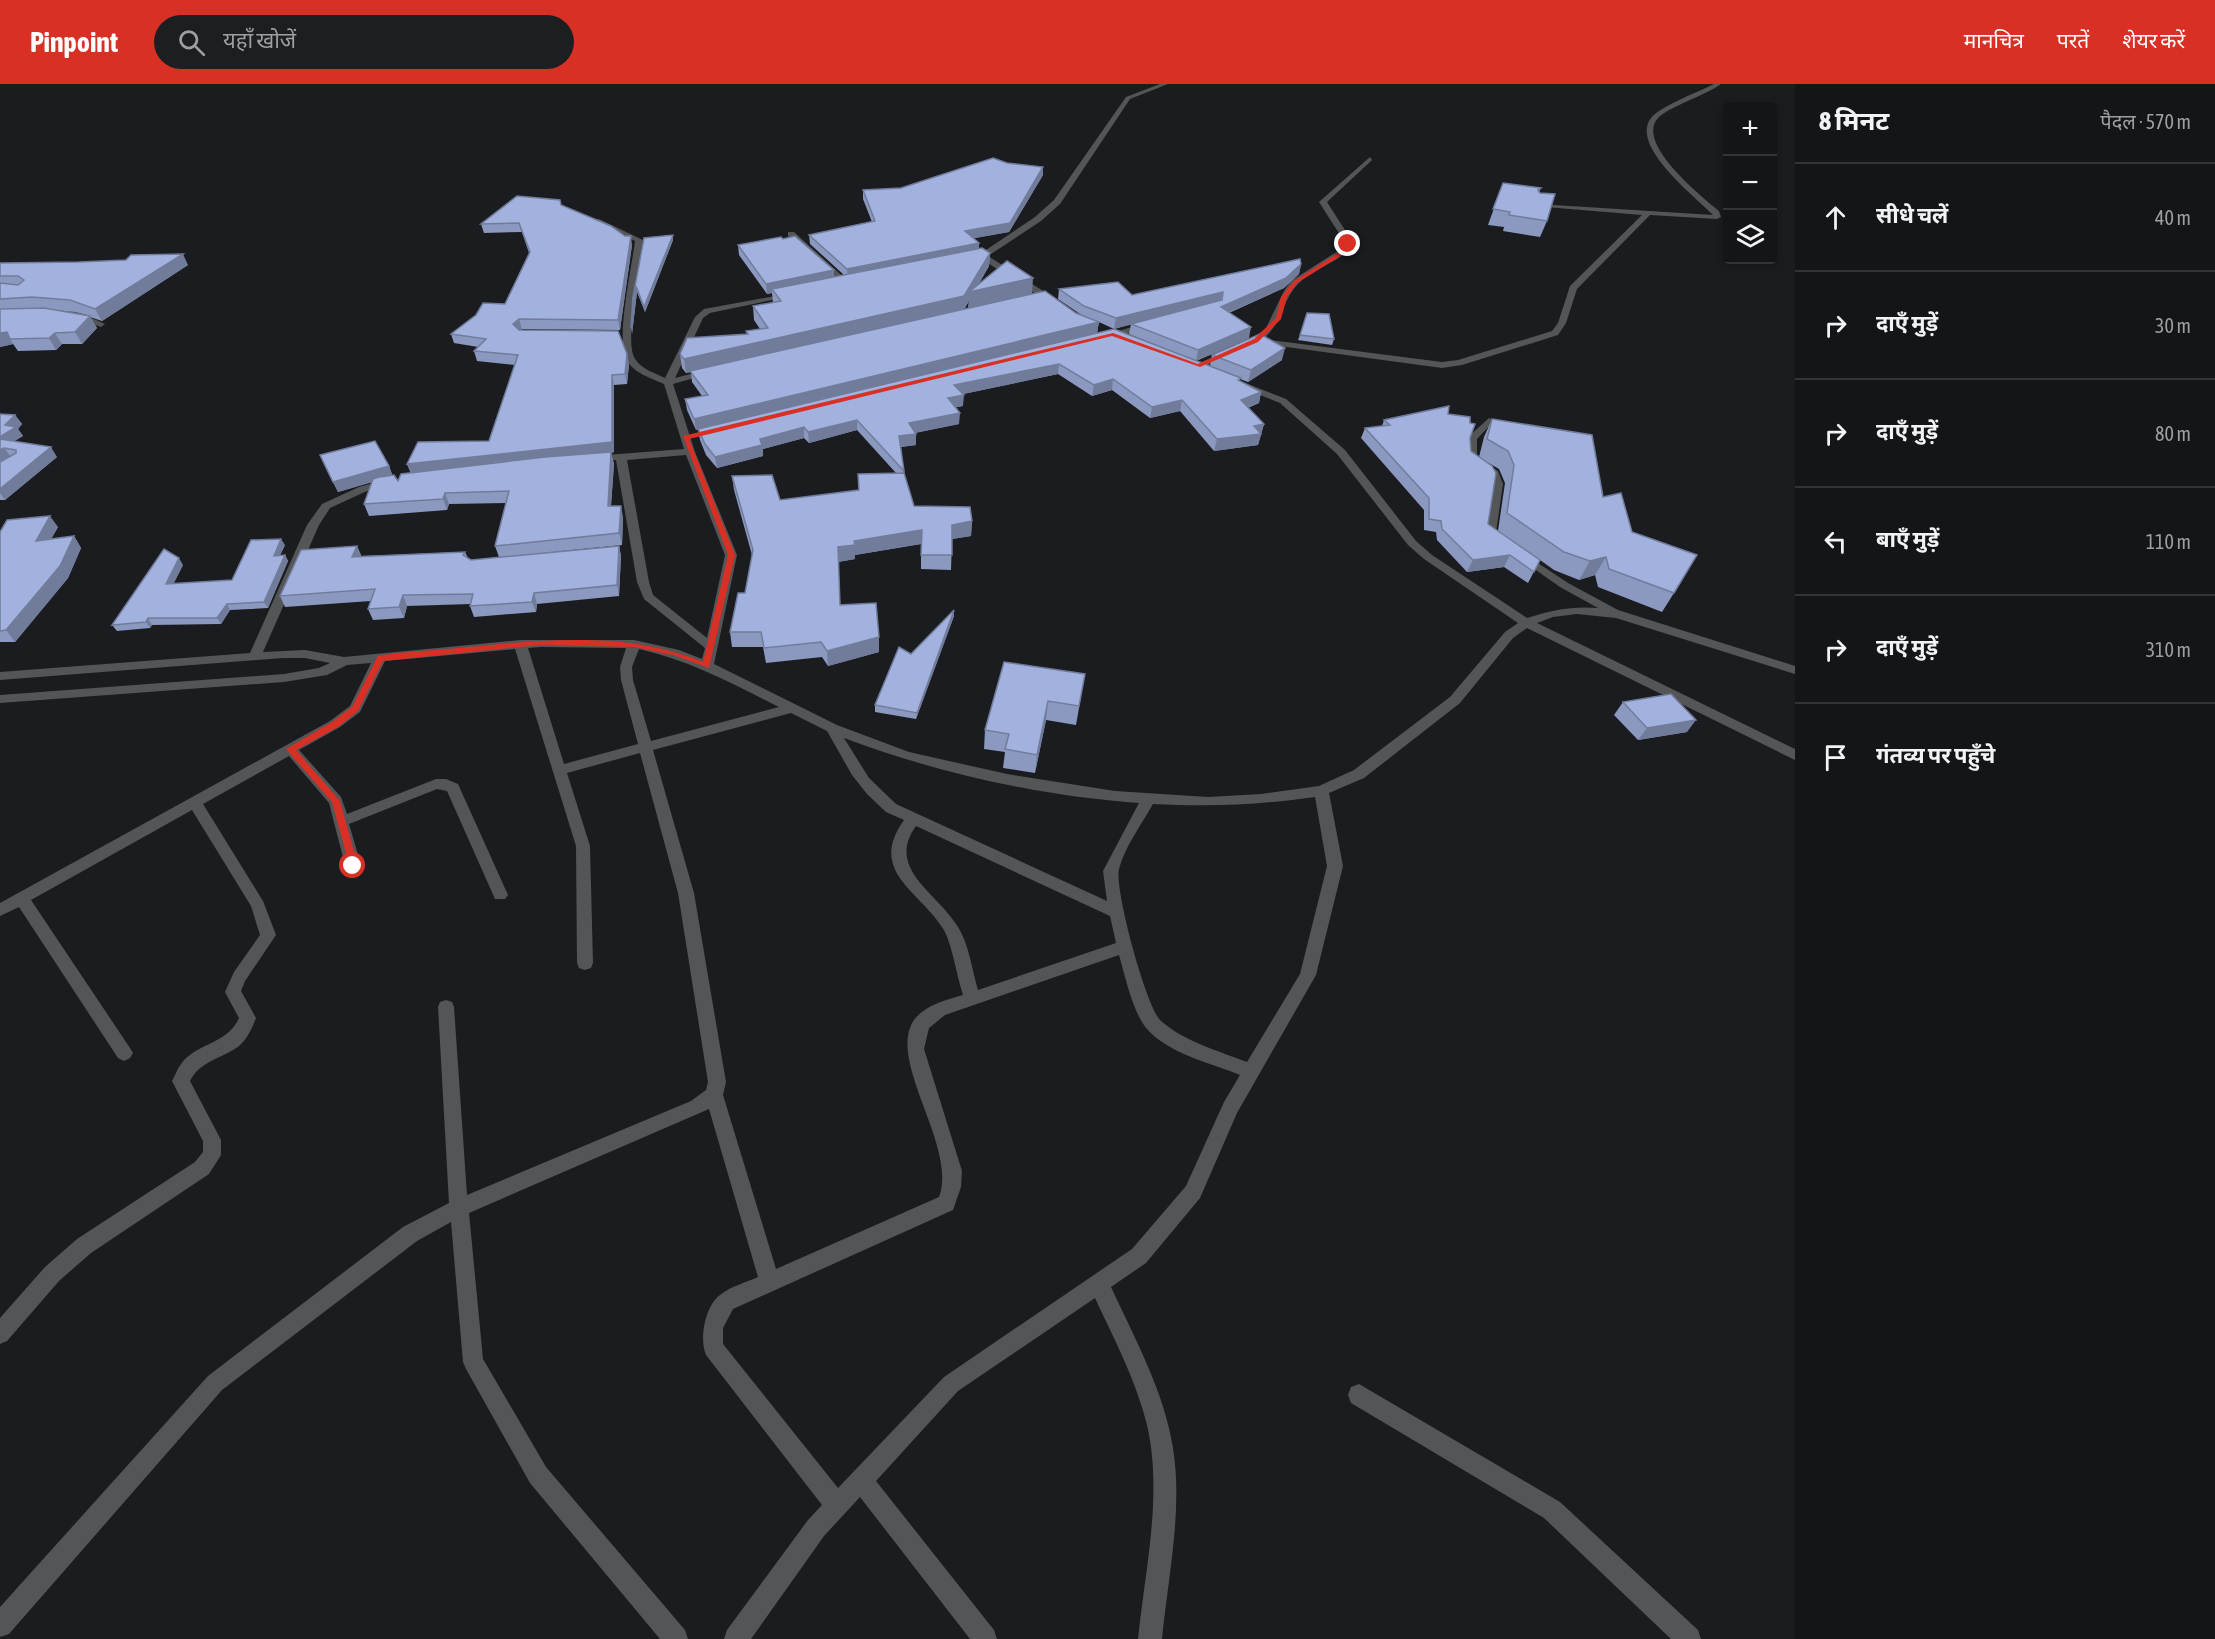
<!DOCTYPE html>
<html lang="hi">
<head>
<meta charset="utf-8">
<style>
  body { margin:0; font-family:"Asap Condensed","Noto Sans Devanagari",sans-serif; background:#1d1e21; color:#f1f3f6 }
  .controls { position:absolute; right:18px; top:18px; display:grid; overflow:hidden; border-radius:6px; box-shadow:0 3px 9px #0003 }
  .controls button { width:54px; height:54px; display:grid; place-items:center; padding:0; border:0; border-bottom:2px solid #333437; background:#141518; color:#f1f3f6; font:30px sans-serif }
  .stop { position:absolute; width:18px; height:18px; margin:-14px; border:4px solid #d93025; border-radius:50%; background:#fff }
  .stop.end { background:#d93025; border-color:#fff; box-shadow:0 2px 6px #0008 }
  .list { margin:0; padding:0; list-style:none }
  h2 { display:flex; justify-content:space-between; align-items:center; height:78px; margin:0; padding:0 24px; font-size:26px }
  h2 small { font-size:20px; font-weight:400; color:#9d9fa2 }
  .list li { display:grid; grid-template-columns:39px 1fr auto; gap:18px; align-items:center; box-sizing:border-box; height:108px; padding:0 24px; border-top:2px solid #333437 }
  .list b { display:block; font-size:22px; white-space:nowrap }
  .list em { font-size:20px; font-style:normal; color:#9d9fa2 }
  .icon { flex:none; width:33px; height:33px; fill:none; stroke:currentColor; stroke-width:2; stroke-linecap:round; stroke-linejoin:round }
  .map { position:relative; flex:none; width:1795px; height:1555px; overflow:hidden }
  header { display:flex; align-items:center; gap:36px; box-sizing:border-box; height:84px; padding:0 30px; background:#d93025; color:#fff }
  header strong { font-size:28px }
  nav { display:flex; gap:33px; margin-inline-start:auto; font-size:21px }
  .search { width:420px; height:54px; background:#1d1e21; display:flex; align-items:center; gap:15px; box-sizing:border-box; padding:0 21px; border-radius:33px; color:#9d9fa2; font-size:22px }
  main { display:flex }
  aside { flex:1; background:#141518 }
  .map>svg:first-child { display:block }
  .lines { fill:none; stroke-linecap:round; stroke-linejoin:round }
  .minor { fill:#545557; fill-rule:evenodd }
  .wall { fill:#8b98bf; fill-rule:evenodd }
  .shaded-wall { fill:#717c9b }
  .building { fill:#a2b1de; stroke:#717c9b; stroke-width:1.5 }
  .route { fill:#d93025 }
</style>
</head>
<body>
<header>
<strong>Pinpoint</strong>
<div class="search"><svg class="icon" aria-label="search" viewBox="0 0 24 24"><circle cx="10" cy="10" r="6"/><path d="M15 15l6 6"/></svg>यहाँ खोजें</div>
<nav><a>मानचित्र</a><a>परतें</a><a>शेयर करें</a></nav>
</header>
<main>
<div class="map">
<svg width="1795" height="1555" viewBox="0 0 1795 1555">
  <rect width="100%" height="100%" fill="#1b1c20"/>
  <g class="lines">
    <g class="minor">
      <polygon points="1160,0 1168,0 1130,15 1060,120 1041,137 988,172 1048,210 1048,214 1042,214 980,174 980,170 1035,133 1054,116 1126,13"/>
      <path d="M1714,0H1721C1706,11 1671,22 1659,33C1633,58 1702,113 1719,127L1721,133L1717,135L1650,131L1577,205L1566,239L1558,251L1462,281L1442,284L1257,259L1252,261L1248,258L1266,244L1284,207L1291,197L1341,165L1342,154L1319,118L1370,73L1372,76L1327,118L1350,154L1349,166C1334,180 1312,185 1298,200C1282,216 1282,240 1263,255L1442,278L1458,276L1552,247L1558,239L1570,202L1642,131L1534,122L1538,120L1713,131C1697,114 1622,57 1655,30C1667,20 1698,8 1714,0Z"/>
      <path d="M593,135H599L643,156C640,180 625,254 634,273C640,285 655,289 665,294L695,233L704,225L792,209L796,211L710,229L703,234L675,294L710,285L715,288L673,300L695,368L737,471L714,580L837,641L909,668L1007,690L1115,707L1208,713L1261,710L1319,702L1354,686L1450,613L1505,548L1518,539L1424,475L1408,461L1337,370L1280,319L1240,303V299L1243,298L1286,315L1345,366L1416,457L1432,471L1527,534C1552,526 1573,522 1598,524L1560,503L1516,472V468L1520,467L1568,499L1618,526L1795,582V590L1616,534L1577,530L1553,533L1537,539L1795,665V676L1527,544L1513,554L1460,619L1364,694L1329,709L1343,782L1316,891L1237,1029L1200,1114L1146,1179L1111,1203C1135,1255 1164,1307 1173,1364C1183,1426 1168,1493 1162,1555H1138C1145,1486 1163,1410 1147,1341C1136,1296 1114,1255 1095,1214L958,1307L876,1397L994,1546L997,1555H970L860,1413L824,1452L751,1555H724L727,1546L808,1436L822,1421L706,1271C699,1255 705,1222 720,1211C729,1203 747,1198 758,1193L709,1025L469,1129L483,1275L546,1383L685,1546L688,1555H660L530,1399L466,1285L463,1278L451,1138L417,1157L222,1306L9,1550L0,1553V1523L208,1292L403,1143L449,1119L438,923L440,918L446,916L452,918L454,923L467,1111L691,1017L706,1006L708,998L678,809L640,669L567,689L590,762L593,879L591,884L585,886L579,884L577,879L576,762L515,565L385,577L360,628L340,643L299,666L341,713L347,730L436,695H446L458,700L508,811L505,815H495L447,707L437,705L349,740L361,781L358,785H348L345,781L329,719L289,672L203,720L263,817L276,851L245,897L241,907L256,934C252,944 248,954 239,962C223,974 200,977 190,997L221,1056V1071L209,1090L91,1169L59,1197L7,1257L0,1260V1234L45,1183L77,1155L195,1078L203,1068V1057L172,997C175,992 177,985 181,980C196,959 228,960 239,934L225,908L234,888L260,851L251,822L192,726L31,816L130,964L133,969L130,974L124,977L118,974L19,823L0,832V819L330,637L350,622L371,579L347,581L327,591L284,598L0,619V611L284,590L319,584L330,579L305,574H283L0,596V588L250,569L307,441L322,420L359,403L391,394L396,397L395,399L367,407L330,424L319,441L263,568L305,566L344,573L520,556H634L679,566L702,575L705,564L644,515L637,498L616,376L593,378L588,375L593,372L684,365L664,300C651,294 632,289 626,274C616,253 632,182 635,157L593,139ZM686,371L725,471L707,554L653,511L649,498L627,376ZM541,563L626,564L620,583L621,596L638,660L564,680L528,564ZM639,565C689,576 733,600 779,623L651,657L633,596L632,583ZM791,629L827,647L852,691L867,710L886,728L904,736C866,789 923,808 945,848C953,865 957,893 963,911C946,916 925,921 914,936C886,977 958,1063 939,1113L776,1185L723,1011L726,998L694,809L653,666ZM844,654C937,689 1040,712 1139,719L1103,787L1107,817L896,720L869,694ZM1315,713L1327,782L1300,890L1247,978C1219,967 1185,958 1161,937C1146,923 1114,804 1119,785C1125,762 1142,740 1153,720C1212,723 1257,721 1315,713ZM916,742L1110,832L1116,859L978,906C972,886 969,860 958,843C938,809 885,785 916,742ZM1119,871C1125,892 1133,929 1147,945C1169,970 1211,979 1240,991L1224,1018L1186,1102L1132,1165L944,1293L838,1404L723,1260V1244L733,1225L953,1126L961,1103L962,1087L924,965L929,944L945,931Z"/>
      <polygon points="788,148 794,148 850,199 850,203 844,203 788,152"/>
      <polygon points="51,226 76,227 105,240 101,243 72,232 48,231 48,227"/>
      <polygon points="1149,238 1153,241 1152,243 1102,256 1098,253"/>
      <polygon points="1230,265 1233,266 1233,270 1201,284 1193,282"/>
      <polygon points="1489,334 1494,337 1477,355 1477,374 1498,387 1503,400 1496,448 1506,456 1500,459 1484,449 1493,400 1489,391 1467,375 1467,354"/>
      <polygon points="1359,1300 1560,1418 1698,1546 1701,1555 1671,1555 1544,1434 1351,1319 1348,1311 1351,1303"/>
    </g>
  </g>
  <g class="wall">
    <path d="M1007,79L1043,83V91L1009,148L974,154L979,159V165L990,169L989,182L978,201L1032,210L1083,232L1058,215L1059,205L1132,211L1301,180L1299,190L1284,204L1229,229L1249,254L1196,277L1129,250L1131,240L1114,245L1099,238L1097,249L863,305L1114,245L1210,282L1212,271L1282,276L1248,298L1240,295V297L1261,308L1259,319L1248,324L1264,340L1258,361L1214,367L1180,327L1150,334L1112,306L1092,312L1058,290L963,310V322L955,323L959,340L915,349L916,361L901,363L904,391L914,422L972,437L971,452L952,455L951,486L921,485V460L855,471V475L838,478L840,521L879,568L828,582L822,573L766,579L763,563H732L730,548L745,509L752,471L734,406L732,392L780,416L859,406L896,389L857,346L809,359L804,354L763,365V372L717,384L706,371L700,356L698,345L696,346L687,326L685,315L702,312L692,298L691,288L686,289L682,284L680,270L747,250L746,247L760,245L754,236L753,222L773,219L772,209L767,210L739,171L738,161L834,193L844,191L810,160L809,151L872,138L863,115V106L901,104ZM969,217L968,224L964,225Z"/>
    <polygon points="1503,99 1541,104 1539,108 1547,137 1540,153 1503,147 1504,143 1488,141"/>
    <polygon points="561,121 632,161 620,246 522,245 521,246 629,280 627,300 614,301 614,368 611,369 614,380 611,422 623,433 622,461 533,470 619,462 621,472 619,512 537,520 536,528 474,533 470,522 471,520 407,522 404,534 373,536 368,525 371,517 285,523 280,512 357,462 361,472 465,468 468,474 471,476 499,473 495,462 506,419 449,420 447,426 369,432 364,420 372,398 338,408 320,371 389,382 392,391 398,397 411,389 407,380 489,357 515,281 477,277 474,267 478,263 454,259 451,250 476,231 505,220 529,169 522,148 484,149 481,140"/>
    <polygon points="673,151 673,156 645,228 637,208 632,250 633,213 644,154"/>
    <path d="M0,179L188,181L102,237L90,233L97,244L82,260H62L56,266L18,267L13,260L0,263ZM54,226L76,228L90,232Z"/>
    <polygon points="1300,251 1334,255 1332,261 1298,256"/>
    <path d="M1448,330L1470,354L1471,367L1479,373L1484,353L1492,335L1603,413L1632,448L1674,509L1662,528L1598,503L1595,491L1579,496L1554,486L1540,476L1528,499L1504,483L1467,488L1437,456L1436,448L1424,446V426L1361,354L1365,344L1382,342L1384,336ZM1482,375L1499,385L1505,399L1498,447L1488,440Z"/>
    <polygon points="15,331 22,340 18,345 23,352 14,357 57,373 5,416 0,416 0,334"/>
    <polygon points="58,443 51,455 74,452 81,464 68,494 15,558 0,558 0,448"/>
    <polygon points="285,461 280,471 285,471 288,477 268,524 230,526 221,540 152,541 150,544 117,547 112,541 183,481 173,500 232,496"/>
    <polygon points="954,526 954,532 916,635 875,628 875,621 911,570"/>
    <polygon points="1085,590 1076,641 1046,636 1035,689 1003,684 1005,668 984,665 985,646"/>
    <polygon points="1623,618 1687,648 1638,656 1614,631"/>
  </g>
  <g class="shaded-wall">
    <polygon points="1043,83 1043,91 1009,148 965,156 965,147"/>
    <polygon points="673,151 673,156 645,228 644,223"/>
    <polygon points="631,152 632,161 620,246 618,236"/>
    <polygon points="979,159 979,168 848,195 847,185"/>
    <polygon points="990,169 989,182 975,207 1033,194 1032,210 968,225 969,217 964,226 686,289 684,275"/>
    <polygon points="183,170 188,181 102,237 95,225"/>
    <polygon points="1301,180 1299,190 1284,204 1218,233 1221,223"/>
    <polygon points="834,186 834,197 772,205 772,209 767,210 766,200"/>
    <polygon points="636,202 637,208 632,250 631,244"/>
    <polygon points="1223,208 1220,218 1114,245 1116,234"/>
    <polygon points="90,232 97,244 82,260 75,248"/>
    <polygon points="519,235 522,245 516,250 513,240"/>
    <polygon points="1099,238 1097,249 696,346 694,335"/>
    <polygon points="1251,243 1249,254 1196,277 1198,266"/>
    <polygon points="7,248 13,260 0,263 0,249"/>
    <polygon points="55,249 62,260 56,266 49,254"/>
    <polygon points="1285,264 1282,276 1248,298 1251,286"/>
    <polygon points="627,270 629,280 627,300 625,290"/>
    <polygon points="1059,280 1058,290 954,312 954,301"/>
    <polygon points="612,291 614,301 614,368 611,369 614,380 610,434 608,422 411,390 407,380 612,358"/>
    <polygon points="1113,295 1112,306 1092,312 1094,301"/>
    <polygon points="1261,308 1259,319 1238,327 1241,316"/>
    <polygon points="964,311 963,322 948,325 948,314"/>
    <polygon points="1182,316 1180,327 1150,334 1152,323"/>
    <polygon points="960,329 959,340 909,350 909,339"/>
    <polygon points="15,331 22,340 18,345 23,352 3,364 0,360 0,353 5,341"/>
    <polygon points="857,336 857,346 809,359 808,348"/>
    <polygon points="1264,340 1258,361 1214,367 1217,355 1254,342"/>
    <polygon points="804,343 804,354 763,365 763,372 717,384 715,373 760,355"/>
    <polygon points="916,350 916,361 899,363 899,352"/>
    <polygon points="51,363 57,373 5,416 0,409 0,405"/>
    <polygon points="4,364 11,373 0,380 0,366"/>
    <polygon points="389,382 393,392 338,408 333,398"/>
    <polygon points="445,409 449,420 447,426 443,415"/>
    <polygon points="621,422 623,433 622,461 619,449"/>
    <polygon points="50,432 58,443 44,468 36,457"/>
    <polygon points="972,437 971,452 952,455 952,441"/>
    <polygon points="922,446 921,460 855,471 855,475 838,478 838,463 854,457"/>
    <polygon points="74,452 81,464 68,494 15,558 6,546"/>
    <polygon points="281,455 285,461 277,478 274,472"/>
    <polygon points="357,462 362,473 352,473"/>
    <polygon points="619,462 621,472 619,512 617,501"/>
    <polygon points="285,471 288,477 268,524 264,518"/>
    <polygon points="1510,471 1504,483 1467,488 1473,476"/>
    <polygon points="1606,473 1595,491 1579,496 1590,477"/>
    <polygon points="179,474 183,481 170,507 166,500"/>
    <polygon points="534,509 537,520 536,528 532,518"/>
    <polygon points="403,511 407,522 404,534 399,523"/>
    <polygon points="227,520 230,526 221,540 217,534"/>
    <polygon points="954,526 954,532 916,635 917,629"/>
    <polygon points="148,534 152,541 150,544 146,538"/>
    <polygon points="879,553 879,568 828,582 827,567"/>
    <polygon points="1048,617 1046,636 1035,689 1037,671"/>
    <polygon points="1696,636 1687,648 1638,656 1647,644"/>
  </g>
  <g class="building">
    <polygon points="993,74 1007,79 1043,83 1010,139 965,147 979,159 847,185 809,151 875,137 863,106 901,104"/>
    <polygon points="1503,99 1541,104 1538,106 1540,109 1555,110 1547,137 1509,131 1510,128 1493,125"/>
    <polygon points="517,112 560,116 561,121 611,142 625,152 631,152 618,236 519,235 513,240 519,246 618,247 627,270 625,290 612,291 612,358 407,380 418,358 489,357 518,271 474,267 486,255 451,250 476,231 483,219 505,220 530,168 519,139 481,140"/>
    <polygon points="673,151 644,223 636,202 631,244 633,213 644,154"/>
    <polygon points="795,152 834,186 766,200 738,161 781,153 783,155"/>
    <polygon points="982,164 990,169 964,212 684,275 680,270 687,254 748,250 746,247 768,244 753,222 781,217 772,205"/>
    <polygon points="183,170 95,225 70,216 32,213 0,215 0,199 18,201 24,196 18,192 0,192 0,179 79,178 126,176 131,171"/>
    <polygon points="1300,175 1301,180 1286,194 1221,223 1251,243 1198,266 1131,240 1222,216 1223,208 1116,234 1084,222 1059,205 1118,198 1132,211"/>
    <polygon points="1007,177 1033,194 969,208"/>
    <polygon points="1045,207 1076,229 1099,238 694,335 685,315 708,311 690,287"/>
    <polygon points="44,224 90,232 75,248 55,249 49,254 10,255 7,248 0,249 0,225"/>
    <polygon points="1307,229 1329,230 1334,255 1300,251"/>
    <polygon points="1114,245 1241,294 1238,296 1261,308 1241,316 1264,340 1254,342 1261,350 1217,355 1182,316 1152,323 1113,295 1094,301 1059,280 954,301 964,311 948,314 960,329 909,339 916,350 899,352 904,387 857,336 808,348 804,343 760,355 762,361 715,373 705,360 698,345"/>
    <polygon points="1260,250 1285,264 1251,286 1212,271"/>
    <polygon points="1449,322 1448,330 1470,333 1470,339 1475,340 1470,354 1471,367 1492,382 1496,389 1488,440 1540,476 1534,488 1510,471 1473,476 1442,445 1441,437 1429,435 1429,414 1365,344 1390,341 1384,336"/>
    <polygon points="0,330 15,331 5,341 16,343 0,353"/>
    <polygon points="1492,335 1592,351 1603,413 1621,409 1632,448 1697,471 1674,509 1609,485 1606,473 1590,477 1564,468 1507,429 1514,381 1508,367 1487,355"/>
    <polygon points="0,355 51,363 0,405 0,378 16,369 16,366 4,364 0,366"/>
    <polygon points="375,357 389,382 333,398 320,371"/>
    <polygon points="611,368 608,422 621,422 619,449 495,462 509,407 445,409 443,415 364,420 373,395 379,393 394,391 398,397 401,390 545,373"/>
    <polygon points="904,389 914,422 970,423 972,437 952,441 952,471 921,471 922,446 854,457 855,461 838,463 840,521 876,519 879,553 827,567 821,558 764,564 761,548 730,548 738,509 745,509 753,466 732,392 772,391 780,416 859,406 858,390"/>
    <polygon points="50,432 36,457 74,452 60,482 6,546 0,547 0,448 7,436"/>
    <polygon points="281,455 274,472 285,471 264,518 227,520 217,534 148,534 146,538 112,541 164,465 179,474 166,500 232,496 251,456"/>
    <polygon points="357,462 352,473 465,468 463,471 471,476 619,462 617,501 534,509 532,518 470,522 473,510 403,511 399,523 368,525 375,505 280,512 301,466"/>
    <polygon points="954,526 917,629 875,621 899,563 911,570"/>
    <polygon points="1004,578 1085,590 1079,622 1048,617 1037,671 1005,665 1009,650 985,646"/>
    <polygon points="1671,610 1696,636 1647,644 1623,618"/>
  </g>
  <path class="route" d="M1346,159L1350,160L1347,168L1297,199L1287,213L1281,235L1258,258L1200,283L1112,252L689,355L735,471L709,584L673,571L634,563L540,561L383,577L358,627L338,643L296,666L340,717L358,782L350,784L332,718L286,665L332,638L352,623L378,572C404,567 433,567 459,564C541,556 626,546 703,578L728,471L683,352L1113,249L1198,280L1254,255L1276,234L1281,213L1294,197L1343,166Z"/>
</svg>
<div class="controls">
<button>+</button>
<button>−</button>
<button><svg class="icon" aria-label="layers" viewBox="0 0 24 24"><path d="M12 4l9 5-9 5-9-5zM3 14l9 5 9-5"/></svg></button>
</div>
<div class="stop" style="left:353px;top:782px"></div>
<div class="stop end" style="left:1348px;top:160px"></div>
</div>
<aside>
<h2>8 मिनट<small>पैदल · 570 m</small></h2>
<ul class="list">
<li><svg class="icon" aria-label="ahead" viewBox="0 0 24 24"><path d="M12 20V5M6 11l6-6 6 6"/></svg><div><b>सीधे चलें</b></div><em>40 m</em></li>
<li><svg class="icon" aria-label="right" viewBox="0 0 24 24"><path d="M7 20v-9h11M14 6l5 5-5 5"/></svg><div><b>दाएँ मुड़ें</b></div><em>30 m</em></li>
<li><svg class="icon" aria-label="right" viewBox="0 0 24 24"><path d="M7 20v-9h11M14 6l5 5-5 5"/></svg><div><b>दाएँ मुड़ें</b></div><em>80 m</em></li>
<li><svg class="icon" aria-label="left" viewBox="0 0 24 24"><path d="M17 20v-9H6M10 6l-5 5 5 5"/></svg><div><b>बाएँ मुड़ें</b></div><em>110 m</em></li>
<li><svg class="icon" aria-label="right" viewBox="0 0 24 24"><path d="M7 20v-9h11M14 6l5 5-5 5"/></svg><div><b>दाएँ मुड़ें</b></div><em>310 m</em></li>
<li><svg class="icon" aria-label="arrive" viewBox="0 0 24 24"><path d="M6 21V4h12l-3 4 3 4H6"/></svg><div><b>गंतव्य पर पहुँचे</b></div></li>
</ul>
</aside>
</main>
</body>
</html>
